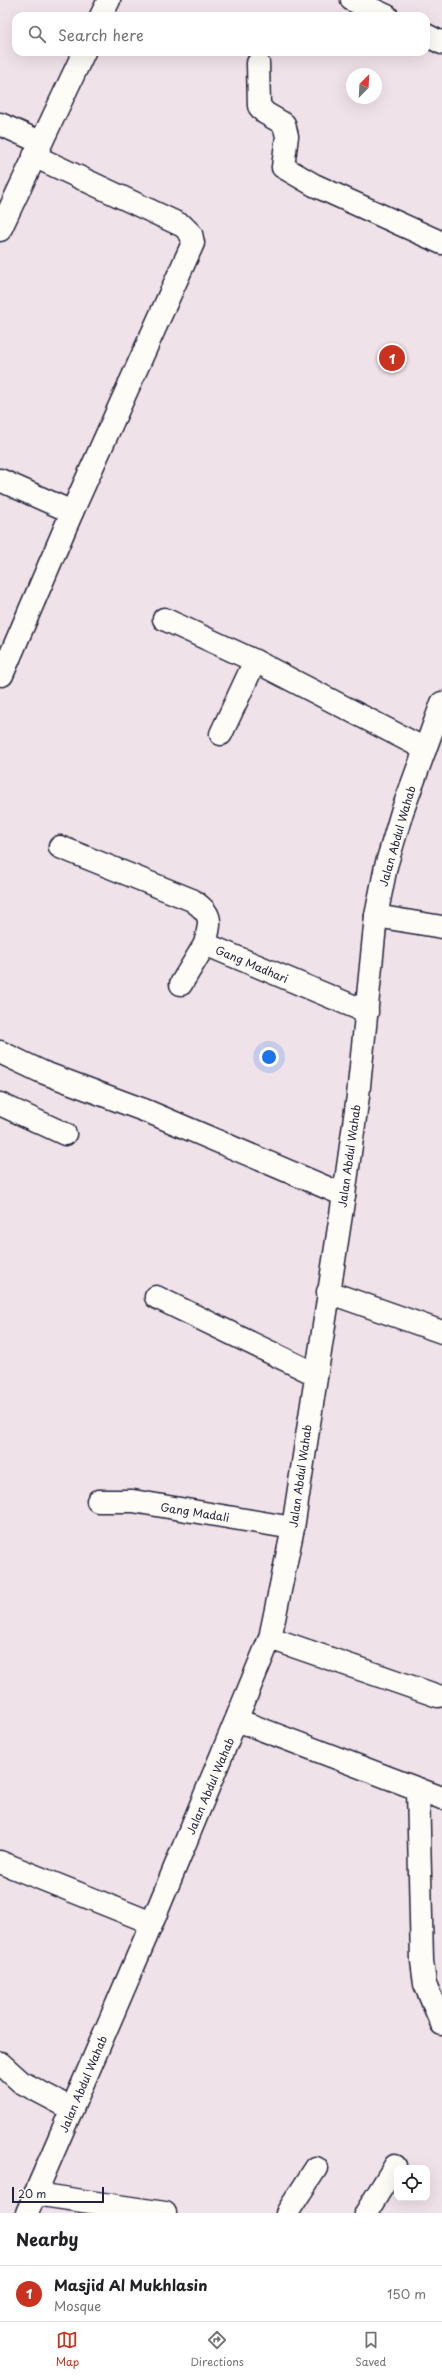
<!DOCTYPE html>
<html lang="en">
<head>
<meta charset="utf-8">
<style>
  body { margin:0; font-family:"Playpen Sans",sans-serif; background:#f2f2f2; color:#202124 }
  .controls { position:absolute; right:12px; bottom:12px; display:grid; overflow:hidden; border-radius:8px; box-shadow:0 4px 16px #0002 }
  .controls button { width:36px; height:36px; display:grid; place-items:center; padding:0; border:0; border-bottom:1px solid #e0e0e0; background:#fff; color:#202124; font:20px sans-serif }
  .compass { position:absolute; left:346px; top:68px; width:36px; height:36px; border-radius:50%; background:#fff; box-shadow:0 4px 16px #0002; rotate:24deg }
  .scale { position:absolute; left:12px; bottom:10px; width:92px; box-sizing:border-box; padding-left:4px; border:2px solid #22223b; border-top:0; font-size:11px; line-height:14px; white-space:nowrap; color:#22223b; -webkit-text-stroke:3px #fdfcf7; paint-order:stroke }
  .you { position:absolute; left:269px; top:1057px; width:14px; height:14px; margin:-10px; border:3px solid #fff; border-radius:50%; background:#1a73e8; box-shadow:0 0 0 6px #1a73e833 }
  .badge { display:grid; place-items:center; width:26px; height:26px; border-radius:50%; background:#c8321e; color:#fff; font-size:13px; font-weight:700 }
  .pin { position:absolute; translate:-50% -50%; border:2px solid #fff; box-shadow:0 1px 4px #0006 }
  .list { margin:0; padding:0; list-style:none }
  h2 { display:flex; justify-content:space-between; align-items:center; height:52px; margin:0; padding:0 16px; font-size:17px }
  h2 small { font-size:13px; font-weight:400; color:#757577 }
  .list li { display:grid; grid-template-columns:26px 1fr auto; gap:12px; align-items:center; box-sizing:border-box; height:56px; padding:0 16px; border-top:1px solid #e0e0e0 }
  .list b { display:block; font-size:15px; white-space:nowrap }
  .list p { margin:0; font-size:13px; white-space:nowrap; color:#757577 }
  .list em { font-size:13px; font-style:normal; color:#757577 }
  .icon { flex:none; width:22px; height:22px; fill:none; stroke:currentColor; stroke-width:2; stroke-linecap:round; stroke-linejoin:round }
  .map { position:relative; flex:none; width:442px; height:2213px; overflow:hidden }
  .search { position:absolute; background:#fff; box-shadow:0 4px 16px #0002; left:12px; right:12px; top:12px; height:44px; display:flex; align-items:center; gap:10px; box-sizing:border-box; padding:0 14px; border-radius:12px; color:#757577; font-size:15px }
  .sheet { height:108px; background:#fff }
  nav { display:flex; justify-content:space-around; align-items:center; box-sizing:border-box; height:56px; border-top:1px solid #e0e0e0; background:#fff; font-size:11px; color:#757577 }
  nav a { display:grid; justify-items:center; gap:2px }
  nav .on { color:#c8321e }
  .map>svg:first-child { display:block }
  .lines { fill:none; stroke-linecap:round; stroke-linejoin:round }
  .minor-casing { stroke:#22223b; stroke-width:25 }
  .minor { stroke:#fdfcf7; stroke-width:22 }
  .labels { text-anchor:middle; dominant-baseline:central; stroke-width:3.5; stroke-linejoin:round; paint-order:stroke }
  .street-label { font-size:11px; fill:#22223b; stroke:#fdfcf7 }
</style>
</head>
<body>
<div class="map">
<svg width="442" height="2213" viewBox="0 0 442 2213">
  <rect width="100%" height="100%" fill="#f0e2e9"/>
  <filter id="ink" filterUnits="userSpaceOnUse"><feTurbulence type="fractalNoise" baseFrequency=".025" numOctaves="2"/><feDisplacementMap in="SourceGraphic" scale="8" xChannelSelector="R" yChannelSelector="G"/><feConvolveMatrix kernelMatrix="1 2 1 2 8 2 1 2 1" color-interpolation-filters="sRGB"/></filter>
  <g filter="url(#ink)">
    <g class="lines">
      <defs>
        <g id="minor">
          <polyline points="352,0 387,16"/>
          <polyline points="101,16 109,0"/>
          <polyline points="426,35 442,43"/>
          <polyline points="258,63 259,106 265,113 284,124 287,136 283,167 314,185 442,243"/>
          <polyline points="0,124 40,142"/>
          <polyline points="0,230 84,52"/>
          <polyline points="0,480 72,512"/>
          <polyline points="164,619 255,661 425,749"/>
          <polyline points="2,675 72,512 193,243 191,234 183,226 34,156"/>
          <polyline points="221,734 255,661"/>
          <path d="M60,847L192,900C213,915 211,920 205,944L367,1012"/>
          <polyline points="376,916 442,927"/>
          <polyline points="181,984 205,944"/>
          <polyline points="0,1052 42,1072 149,1112 344,1195"/>
          <polyline points="0,1104 65,1134"/>
          <polyline points="328,1292 442,1332"/>
          <polyline points="156,1297 315,1374"/>
          <polyline points="98,1501 133,1501 293,1528"/>
          <polyline points="270,1638 438,1696"/>
          <polyline points="237,1720 418,1789 422,1961 425,1984 442,2024"/>
          <polyline points="418,1789 442,1798"/>
          <polyline points="0,1862 152,1923"/>
          <polyline points="0,2063 21,2082 72,2109"/>
          <polyline points="35,2194 165,2213"/>
          <polyline points="27,2213 152,1923 270,1638 293,1528 344,1195 358,1096 376,916 386,866 402,812 442,703"/>
          <polyline points="287,2213 316,2168"/>
          <polyline points="366,2213 395,2166"/>
        </g>
      </defs>
      <use href="#minor" class="minor-casing"/>
      <use href="#minor" class="minor"/>
    </g>
  </g>
  <g class="labels">
    <g class="street-label">
      <text transform="translate(397 836) rotate(-74)">Jalan Abdul Wahab</text>
      <text transform="translate(252 964) rotate(23)">Gang Madhari</text>
      <text transform="translate(349 1156) rotate(-82)">Jalan Abdul Wahab</text>
      <text transform="translate(300 1476) rotate(-82)">Jalan Abdul Wahab</text>
      <text transform="translate(195 1512) rotate(9)">Gang Madali</text>
      <text transform="translate(210 1786) rotate(-67)">Jalan Abdul Wahab</text>
      <text transform="translate(83 2084) rotate(-67)">Jalan Abdul Wahab</text>
    </g>
  </g>
</svg>
<div class="controls">
<button><svg class="icon" aria-label="locate" viewBox="0 0 24 24"><circle cx="12" cy="12" r="6"/><path d="M12 2v4M12 18v4M2 12h4M18 12h4"/></svg></button>
</div>
<svg class="compass" viewBox="-18 -18 36 36"><path d="M0-13l5 13h-10z" fill="#e53935"/><path d="M0 13l5-13h-10z" fill="#757577"/></svg>
<div class="scale">20 m</div>
<div class="you"></div>
<div class="pin badge" style="left:392px;top:358px">1</div>
<div class="search"><svg class="icon" aria-label="search" viewBox="0 0 24 24"><circle cx="10" cy="10" r="6"/><path d="M15 15l6 6"/></svg>Search here</div>
</div>
<section class="sheet">
<h2>Nearby<small></small></h2>
<ul class="list">
<li><span class="badge">1</span><div><b>Masjid Al Mukhlasin</b><p>Mosque</p></div><em>150 m</em></li>
</ul>
</section>
<nav>
<a class="on"><svg class="icon" aria-label="map" viewBox="0 0 24 24"><path d="M3 6l6-2 6 2 6-2v14l-6 2-6-2-6 2zM9 4v14M15 6v14"/></svg>Map</a>
<a><svg class="icon" aria-label="directions" viewBox="0 0 24 24"><path d="M12 3l9 9-9 9-9-9zM9 14v-3h6M13 9l2 2-2 2"/></svg>Directions</a>
<a><svg class="icon" aria-label="saved" viewBox="0 0 24 24"><path d="M7 4h10v16l-5-4-5 4z"/></svg>Saved</a>
</nav>
</body>
</html>
